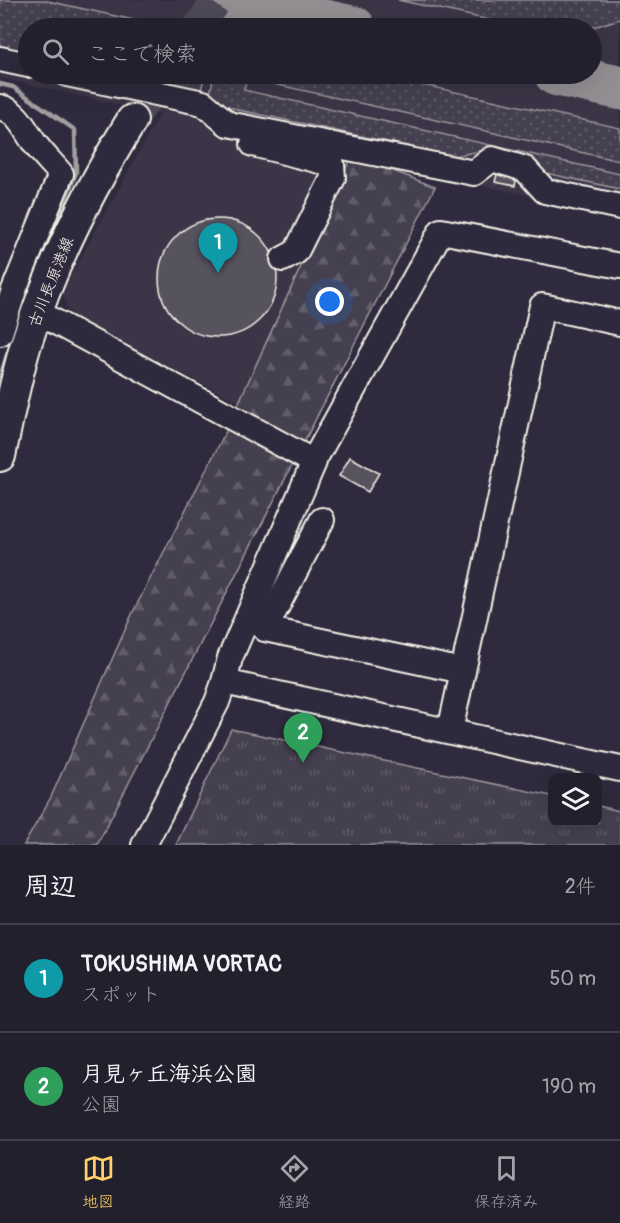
<!DOCTYPE html>
<html lang="ja">
<head>
<meta charset="utf-8">
<style>
  body { margin:0; font-family:Pangolin,"Klee One",sans-serif; background:#2b2836; color:#f1f3f6 }
  .controls { position:absolute; right:18px; bottom:18px; display:grid; overflow:hidden; border-radius:12px; box-shadow:0 6px 24px #0002 }
  .controls button { width:54px; height:54px; display:grid; place-items:center; padding:0; border:0; border-bottom:2px solid #403e4a; background:#23202e; color:#f1f3f6; font:30px sans-serif }
  .you { position:absolute; left:330px; top:302px; width:21px; height:21px; margin:-15px; border:4px solid #fff; border-radius:50%; background:#1a73e8; box-shadow:0 0 0 9px #1a73e833 }
  .badge { display:grid; place-items:center; width:39px; height:39px; border-radius:50%; background:#ffd166; color:#fff; font-size:20px; font-weight:700 }
  .pin { position:absolute; translate:-50% -50px; filter:drop-shadow(0 2px 3px #0008) }
  .pin::after { content:''; position:absolute; top:32px; width:21px; height:18px; background:inherit; clip-path:polygon(0 0,100% 0,50% 100%) }
  .list { margin:0; padding:0; list-style:none }
  h2 { display:flex; justify-content:space-between; align-items:center; height:78px; margin:0; padding:0 24px; font-size:26px }
  h2 small { font-size:20px; font-weight:400; color:#a3a3aa }
  .list li { display:grid; grid-template-columns:39px 1fr auto; gap:18px; align-items:center; box-sizing:border-box; height:108px; padding:0 24px; border-top:2px solid #403e4a }
  .list b { display:block; font-size:22px; white-space:nowrap }
  .list p { margin:0; font-size:20px; white-space:nowrap; color:#a3a3aa }
  .list em { font-size:20px; font-style:normal; color:#a3a3aa }
  .icon { flex:none; width:33px; height:33px; fill:none; stroke:currentColor; stroke-width:2; stroke-linecap:round; stroke-linejoin:round }
  .map { position:relative; flex:none; width:620px; height:845px; overflow:hidden }
  .search { position:absolute; background:#23202e; box-shadow:0 6px 24px #0002; left:18px; right:18px; top:18px; height:66px; display:flex; align-items:center; gap:15px; box-sizing:border-box; padding:0 21px; border-radius:33px; color:#a3a3aa; font-size:22px }
  .sheet { height:294px; background:#23202e }
  nav { display:flex; justify-content:space-around; align-items:center; box-sizing:border-box; height:84px; border-top:2px solid #403e4a; background:#23202e; font-size:16px; color:#a3a3aa }
  nav a { display:grid; justify-items:center; gap:3px }
  nav .on { color:#ffd166 }
  .map>svg:first-child { display:block }
  .built { fill:#3b3647; fill-rule:evenodd }
  .grass { fill:url(#grass-dots); stroke:#9c989c; stroke-width:1.5 }
  .forest { fill:url(#forest-firs); stroke:#9c989c; stroke-width:1.5 }
  .park { fill:url(#park-tufts); stroke:#9c989c; stroke-width:1.5 }
  .lines { fill:none; stroke-linecap:round; stroke-linejoin:round }
  .stream { stroke:#a19ea0; stroke-width:4.5 }
  .taxiway { stroke:#928e92; stroke-width:44 }
  .building { fill:#56525f; stroke:#f4f1e8; stroke-width:1.5 }
  .major-tunnel { stroke:#4d4857; stroke-width:30; stroke-dasharray:30 15; stroke-linecap:butt }
  .minor-casing { stroke:#f4f1e8; stroke-width:28 }
  .major-casing { stroke:#f4f1e8; stroke-width:34 }
  .minor { stroke:#2f2a3d; stroke-width:24 }
  .major { stroke:#2f2a3d; stroke-width:30 }
  .labels { text-anchor:middle; dominant-baseline:central; stroke-width:5; stroke-linejoin:round; paint-order:stroke }
  .street-label { font-size:16px; fill:#f4f1e8; stroke:#2f2a3d }
</style>
</head>
<body>
<div class="map">
<svg width="620" height="845" viewBox="0 0 620 845">
  <defs>
    <pattern id="grass-dots" width="8" height="8" patternUnits="userSpaceOnUse" patternTransform="scale(1.5)"><rect width="8" height="8" fill="#454050"/><path d="M2 2h.1M6 6h.1" fill="none" stroke="#605c69" stroke-width="1.8" stroke-linecap="round"/></pattern>
    <pattern id="forest-firs" width="22" height="20" patternUnits="userSpaceOnUse" patternTransform="scale(1.5)"><rect width="22" height="20" fill="#454050"/><path d="M5 1l3.5 6h-7zM16 11l3.5 6h-7z" fill="#605c69"/></pattern>
    <pattern id="park-tufts" width="24" height="20" patternUnits="userSpaceOnUse" patternTransform="scale(1.5)"><rect width="24" height="20" fill="#454050"/><path d="M3 7l-1-3M5 7V3M7 7l1-3M15 17l-1-3M17 17v-4M19 17l1-3" fill="none" stroke="#605c69"/></pattern>
  </defs>
  <rect width="100%" height="100%" fill="#2f2a3d"/>
  <filter id="ink" filterUnits="userSpaceOnUse"><feTurbulence type="fractalNoise" baseFrequency=".0167" numOctaves="2"/><feDisplacementMap in="SourceGraphic" scale="12" xChannelSelector="R" yChannelSelector="G"/><feConvolveMatrix kernelMatrix="1 2 1 2 8 2 1 2 1" color-interpolation-filters="sRGB"/></filter>
  <g filter="url(#ink)">
    <path class="built" d="M0,0H620V215L480,185L354,151L240,403L75,318L66,306L63,292L68,281L160,114L0,78ZM28,28H592V74H28Z"/>
    <g class="grass">
      <polygon points="0,0 43,0 170,28 28,28 28,55 0,48"/>
      <polygon points="398,0 620,0 620,19 590,28 526,28"/>
      <polygon points="110,74 205,74 200,94"/>
      <polygon points="214,74 373,74 620,128 620,161 247,78 244,90 620,174 620,189 541,172 491,149 454,156 239,110 209,99"/>
    </g>
    <polygon class="forest" points="352,155 435,187 97,845 24,845 51,797 133,612 222,439"/>
    <polygon class="park" points="231,729 552,796 552,822 598,822 598,806 620,811 620,845 176,845"/>
    <g class="lines">
      <g class="stream">
        <polyline points="0,84 13,87 75,130 76,173 30,288"/>
        <polyline points="0,377 8,352"/>
      </g>
      <g class="taxiway">
        <polyline points="226,0 354,28"/>
        <polyline points="556,74 620,88"/>
      </g>
    </g>
    <g class="building">
      <polygon points="499,167 518,171 515,186 495,182"/>
      <circle cx="218" cy="278" r="59"/>
      <polygon points="350,457 379,473 368,492 339,476"/>
    </g>
    <g class="lines">
      <g class="major-tunnel">
        <polyline points="197,28 218,0"/>
        <polyline points="132,120 164,74"/>
      </g>
      <defs>
        <g id="minor">
          <polyline points="0,59 28,65"/>
          <polyline points="67,74 203,103 228,124 474,173 492,159 525,169 545,191 620,207"/>
          <path d="M0,107C17,111 24,128 33,141C41,153 52,163 61,174L14,290L0,333"/>
          <polyline points="253,144 332,164 333,178 296,252 283,259"/>
          <polyline points="37,312 314,462 230,658 224,682 217,702 144,845"/>
          <polyline points="317,455 441,231 620,266"/>
          <polyline points="322,520 265,629 463,671"/>
          <polyline points="224,682 620,769"/>
          <polyline points="450,731 542,306 620,323"/>
        </g>
        <path id="major" d="M0,456C8,418 15,381 26,344C51,265 89,190 132,120"/>
      </defs>
      <use href="#minor" class="minor-casing"/>
      <use href="#major" class="major-casing"/>
      <use href="#minor" class="minor"/>
      <use href="#major" class="major"/>
    </g>
  </g>
  <g class="labels">
    <g class="street-label">
      <text transform="translate(51 282) rotate(-68)">古川長原港線</text>
    </g>
  </g>
</svg>
<div class="controls">
<button><svg class="icon" aria-label="layers" viewBox="0 0 24 24"><path d="M12 4l9 5-9 5-9-5zM3 14l9 5 9-5"/></svg></button>
</div>
<div class="you"></div>
<div class="pin badge" style="left:218px;top:273px;background:#0f9aa8">1</div>
<div class="pin badge" style="left:303px;top:763px;background:#2e9e5b">2</div>
<div class="search"><svg class="icon" aria-label="search" viewBox="0 0 24 24"><circle cx="10" cy="10" r="6"/><path d="M15 15l6 6"/></svg>ここで検索</div>
</div>
<section class="sheet">
<h2>周辺<small>2件</small></h2>
<ul class="list">
<li><span class="badge" style="background:#0f9aa8">1</span><div><b>TOKUSHIMA VORTAC</b><p>スポット</p></div><em>50 m</em></li>
<li><span class="badge" style="background:#2e9e5b">2</span><div><b>月見ヶ丘海浜公園</b><p>公園</p></div><em>190 m</em></li>
</ul>
</section>
<nav>
<a class="on"><svg class="icon" aria-label="map" viewBox="0 0 24 24"><path d="M3 6l6-2 6 2 6-2v14l-6 2-6-2-6 2zM9 4v14M15 6v14"/></svg>地図</a>
<a><svg class="icon" aria-label="directions" viewBox="0 0 24 24"><path d="M12 3l9 9-9 9-9-9zM9 14v-3h6M13 9l2 2-2 2"/></svg>経路</a>
<a><svg class="icon" aria-label="saved" viewBox="0 0 24 24"><path d="M7 4h10v16l-5-4-5 4z"/></svg>保存済み</a>
</nav>
</body>
</html>
